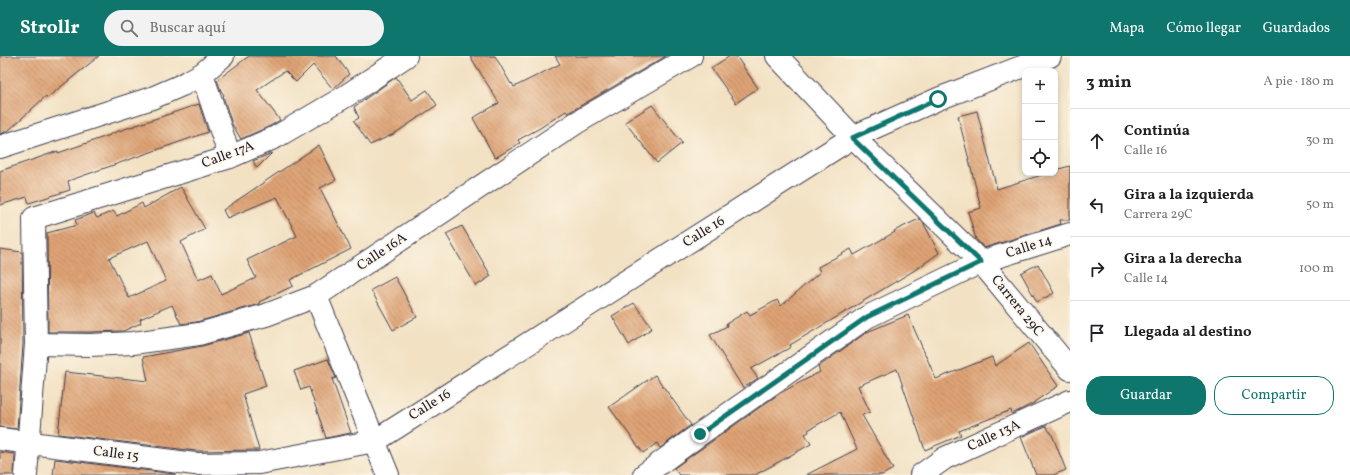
<!DOCTYPE html>
<html lang="es">
<head>
<meta charset="utf-8">
<style>
  body { margin:0; font-family:Vollkorn,serif; background:#f2f2f2; color:#202124 }
  .controls { position:absolute; right:12px; top:12px; display:grid; overflow:hidden; border-radius:8px; box-shadow:0 2px 6px #0003 }
  .controls button { width:36px; height:36px; display:grid; place-items:center; padding:0; border:0; border-bottom:1px solid #e0e0e0; background:#fff; color:#202124; font:20px sans-serif }
  .stop { position:absolute; width:12px; height:12px; margin:-9px; border:3px solid #0f766e; border-radius:50%; background:#fff }
  .stop.end { background:#0f766e; border-color:#fff; box-shadow:0 1px 4px #0008 }
  .list { margin:0; padding:0; list-style:none }
  h2 { display:flex; justify-content:space-between; align-items:center; height:52px; margin:0; padding:0 16px; font-size:17px }
  h2 small { font-size:13px; font-weight:400; color:#757577 }
  .list li { display:grid; grid-template-columns:26px 1fr auto; gap:12px; align-items:center; box-sizing:border-box; height:64px; padding:0 16px; border-top:1px solid #e0e0e0 }
  .list b { display:block; font-size:15px; white-space:nowrap }
  .list p { margin:0; font-size:13px; white-space:nowrap; color:#757577 }
  .list em { font-size:13px; font-style:normal; color:#757577 }
  .actions { display:flex; gap:8px; padding:12px 16px }
  .actions a { flex:1; padding:9px 0; border:1px solid #0f766e; border-radius:16px; text-align:center; font-size:14px; color:#0f766e }
  .actions .main { background:#0f766e; color:#fff }
  .icon { flex:none; width:22px; height:22px; fill:none; stroke:currentColor; stroke-width:2; stroke-linecap:round; stroke-linejoin:round }
  .map { position:relative; flex:none; width:1070px; height:419px; overflow:hidden }
  header { display:flex; align-items:center; gap:24px; box-sizing:border-box; height:56px; padding:0 20px; background:#0f766e; color:#fff }
  header strong { font-size:19px }
  nav { display:flex; gap:22px; margin-inline-start:auto; font-size:14px }
  .search { width:280px; height:36px; background:#f2f2f2; display:flex; align-items:center; gap:10px; box-sizing:border-box; padding:0 14px; border-radius:22px; color:#757577; font-size:15px }
  main { display:flex }
  aside { flex:1; background:#fff }
  .map>svg:first-child { display:block }
  .building { fill:url(#building-back-hatch); fill-rule:evenodd }
  .lines { fill:none; stroke-linecap:round; stroke-linejoin:round }
  .street-casing { stroke:#413f4f; stroke-width:24 }
  .secondary-casing { stroke:#413f4f; stroke-width:24 }
  .street { stroke:#fff; stroke-width:22 }
  .secondary { stroke:#fff; stroke-width:22 }
  .route { stroke:#0f766e; stroke-width:5 }
  .labels { text-anchor:middle; dominant-baseline:central; stroke-width:3; stroke-linejoin:round; paint-order:stroke }
  .street-label { font-size:14px; fill:#22223b; stroke:#fcf5e5 }
</style>
</head>
<body>
<header>
<strong>Strollr</strong>
<div class="search"><svg class="icon" aria-label="search" viewBox="0 0 24 24"><circle cx="10" cy="10" r="6"/><path d="M15 15l6 6"/></svg>Buscar aquí</div>
<nav><a>Mapa</a><a>Cómo llegar</a><a>Guardados</a></nav>
</header>
<main>
<div class="map">
<svg width="1070" height="419" viewBox="0 0 1070 419">
  <defs>
    <pattern id="building-back-hatch" width="6" height="6" patternUnits="userSpaceOnUse"><rect width="6" height="6" fill="#dea375"/><path d="M-1 5l2 2M0 0l6 6M5-1l2 2" fill="none" stroke="#b48461"/></pattern>
  </defs>
  <rect width="100%" height="100%" fill="#fcf5e5"/>
  <filter id="ink" filterUnits="userSpaceOnUse"><feTurbulence type="fractalNoise" baseFrequency=".025" numOctaves="2"/><feDisplacementMap in="SourceGraphic" scale="8" xChannelSelector="R" yChannelSelector="G"/><feConvolveMatrix kernelMatrix="1 2 1 2 8 2 1 2 1" color-interpolation-filters="sRGB"/></filter>
  <filter id="wash" filterUnits="userSpaceOnUse"><feTurbulence type="fractalNoise" baseFrequency=".012" numOctaves="4" result="noise"/><feDisplacementMap in="SourceGraphic" scale="16" xChannelSelector="R" yChannelSelector="G"/><feGaussianBlur stdDeviation="0.9" result="paint"/><feColorMatrix in="noise" values="0 0 0 0 0 0 0 0 0 0 0 0 0 0 0 0 0 1.4 0 .05"/><feComposite in="paint" operator="in"/></filter>
  <g filter="url(#wash)">
    <rect width="100%" height="100%" fill="#f2e1c3"/>
    <g id="blocks">
      <g class="building">
        <polygon points="0,0 99,0 47,42 46,40 8,75 0,78"/>
        <polygon points="249,0 336,0 349,18 333,33 313,9 296,26 285,15 257,34 280,64 270,70 241,83 232,68 223,40 224,39 221,35 217,24"/>
        <polygon points="470,0 495,0 511,28 512,27 514,31 560,8 555,0 666,0 568,57 566,55 540,72 518,84 520,87 495,102 473,62 499,47"/>
        <polygon points="730,0 736,0 758,32 736,47 711,12"/>
        <polygon points="396,21 412,44 427,34 437,49 394,78 370,89 354,65 359,62 354,51"/>
        <polygon points="199,48 208,76 68,125 70,134 29,147 27,141 0,149 0,115 58,95 58,97 110,79 110,78"/>
        <polygon points="652,49 682,87 657,107 625,66"/>
        <polygon points="977,55 997,133 1048,117 1055,117 1055,114 1070,110 1070,164 1060,164 1061,168 984,192 976,183 968,156 981,152 958,60"/>
        <path d="M319,89L336,124L320,132L351,193L290,224L293,230L259,246L260,248L196,266L181,268L172,249L140,263L141,267L123,275L90,276H48L47,177L77,169L75,164L94,157L97,162L113,155L117,160L142,147L144,152L181,131L205,173L181,186L198,224L212,218L221,238L256,222L247,204L297,180L277,141L227,162L223,154ZM148,185L166,225L129,242L109,202Z"/>
        <polygon points="272,97 257,112 253,105"/>
        <polygon points="919,163 924,168 939,197 915,214 790,289 791,291 751,313 758,322 743,332 710,279 727,270 726,268 747,255 750,259 777,244 781,250 820,216 818,211 851,193 854,199 895,176 894,175"/>
        <polygon points="462,170 491,220 476,230 446,178"/>
        <polygon points="0,193 22,196 23,288 17,373 0,371"/>
        <polygon points="1038,208 1054,237 1037,246 1021,217"/>
        <polygon points="395,221 417,261 393,274 371,234"/>
        <polygon points="634,247 652,272 629,289 612,260"/>
        <polygon points="908,259 936,323 992,301 995,310 1029,287 1058,330 1034,346 1034,347 1012,358 1011,354 959,375 961,379 925,394 897,313 858,330 870,356 862,359 893,413 882,419 806,419 857,393 840,356 808,374 809,376 805,378 811,388 755,419 679,419 674,412 780,337 820,316 818,311 867,276"/>
        <polygon points="249,277 266,330 243,338 259,394 196,395 58,378 65,316 148,325 143,301 202,290"/>
        <polygon points="328,303 336,322 332,323 351,377 326,382 309,331 301,334 294,315"/>
        <polygon points="655,319 691,369 660,392 657,387 643,397 609,351"/>
        <polygon points="1046,370 1050,376 1051,376 1066,414 1053,419 1036,419 1021,381"/>
        <polygon points="0,396 15,398 14,419 0,419"/>
        <polygon points="55,403 175,418 175,419 53,419"/>
      </g>
    </g>
  </g>
  <g filter="url(#ink)">
    <use href="#blocks" fill-opacity="0" stroke="#413f4f" stroke-width="1"/>
    <g class="lines">
      <defs>
        <g id="street">
          <polyline points="202,18 230,101"/>
          <polyline points="0,91 152,42 182,29 202,18 223,0"/>
          <polyline points="316,240 388,419"/>
          <polyline points="36,288 90,289 133,287 199,278 266,259 316,240 576,67 691,0"/>
          <polyline points="0,383 195,408 259,407 375,385 853,81 938,43 1050,0"/>
          <polyline points="26,419 36,288 34,162 230,101 276,81 346,40 406,0"/>
          <polyline points="644,419 700,378 867,261 981,206 1070,178"/>
          <polyline points="921,419 945,402 1070,345"/>
        </g>
        <polyline id="secondary" points="777,0 853,81 981,206 1070,313"/>
      </defs>
      <use href="#street" class="street-casing"/>
      <use href="#secondary" class="secondary-casing"/>
      <use href="#street" class="street"/>
      <use href="#secondary" class="secondary"/>
    </g>
  </g>
  <g class="lines" filter="url(#ink)">
    <polyline class="route" points="700,378 867,261 981,206 852,82 938,43"/>
  </g>
  <g class="labels">
    <g class="street-label">
      <text transform="translate(228 99) rotate(-20)">Calle 17A</text>
      <text transform="translate(704 176) rotate(-32)">Calle 16</text>
      <text transform="translate(1029 191) rotate(-18)">Calle 14</text>
      <text transform="translate(382 196) rotate(-34)">Calle 16A</text>
      <text transform="translate(1017 250) rotate(51)">Carrera 29C</text>
      <text transform="translate(430 349) rotate(-32)">Calle 16</text>
      <text transform="translate(994 380) rotate(-25)">Calle 13A</text>
      <text transform="translate(116 398) rotate(7)">Calle 15</text>
    </g>
  </g>
</svg>
<div class="controls">
<button>+</button>
<button>−</button>
<button><svg class="icon" aria-label="locate" viewBox="0 0 24 24"><circle cx="12" cy="12" r="6"/><path d="M12 2v4M12 18v4M2 12h4M18 12h4"/></svg></button>
</div>
<div class="stop" style="left:938px;top:43px"></div>
<div class="stop end" style="left:700px;top:378px"></div>
</div>
<aside>
<h2>3 min<small>A pie · 180 m</small></h2>
<ul class="list">
<li><svg class="icon" aria-label="ahead" viewBox="0 0 24 24"><path d="M12 20V5M6 11l6-6 6 6"/></svg><div><b>Continúa</b><p>Calle 16</p></div><em>30 m</em></li>
<li><svg class="icon" aria-label="left" viewBox="0 0 24 24"><path d="M17 20v-9H6M10 6l-5 5 5 5"/></svg><div><b>Gira a la izquierda</b><p>Carrera 29C</p></div><em>50 m</em></li>
<li><svg class="icon" aria-label="right" viewBox="0 0 24 24"><path d="M7 20v-9h11M14 6l5 5-5 5"/></svg><div><b>Gira a la derecha</b><p>Calle 14</p></div><em>100 m</em></li>
<li><svg class="icon" aria-label="arrive" viewBox="0 0 24 24"><path d="M6 21V4h12l-3 4 3 4H6"/></svg><div><b>Llegada al destino</b></div></li>
</ul>
<div class="actions"><a class="main">Guardar</a><a>Compartir</a></div>
</aside>
</main>
</body>
</html>
